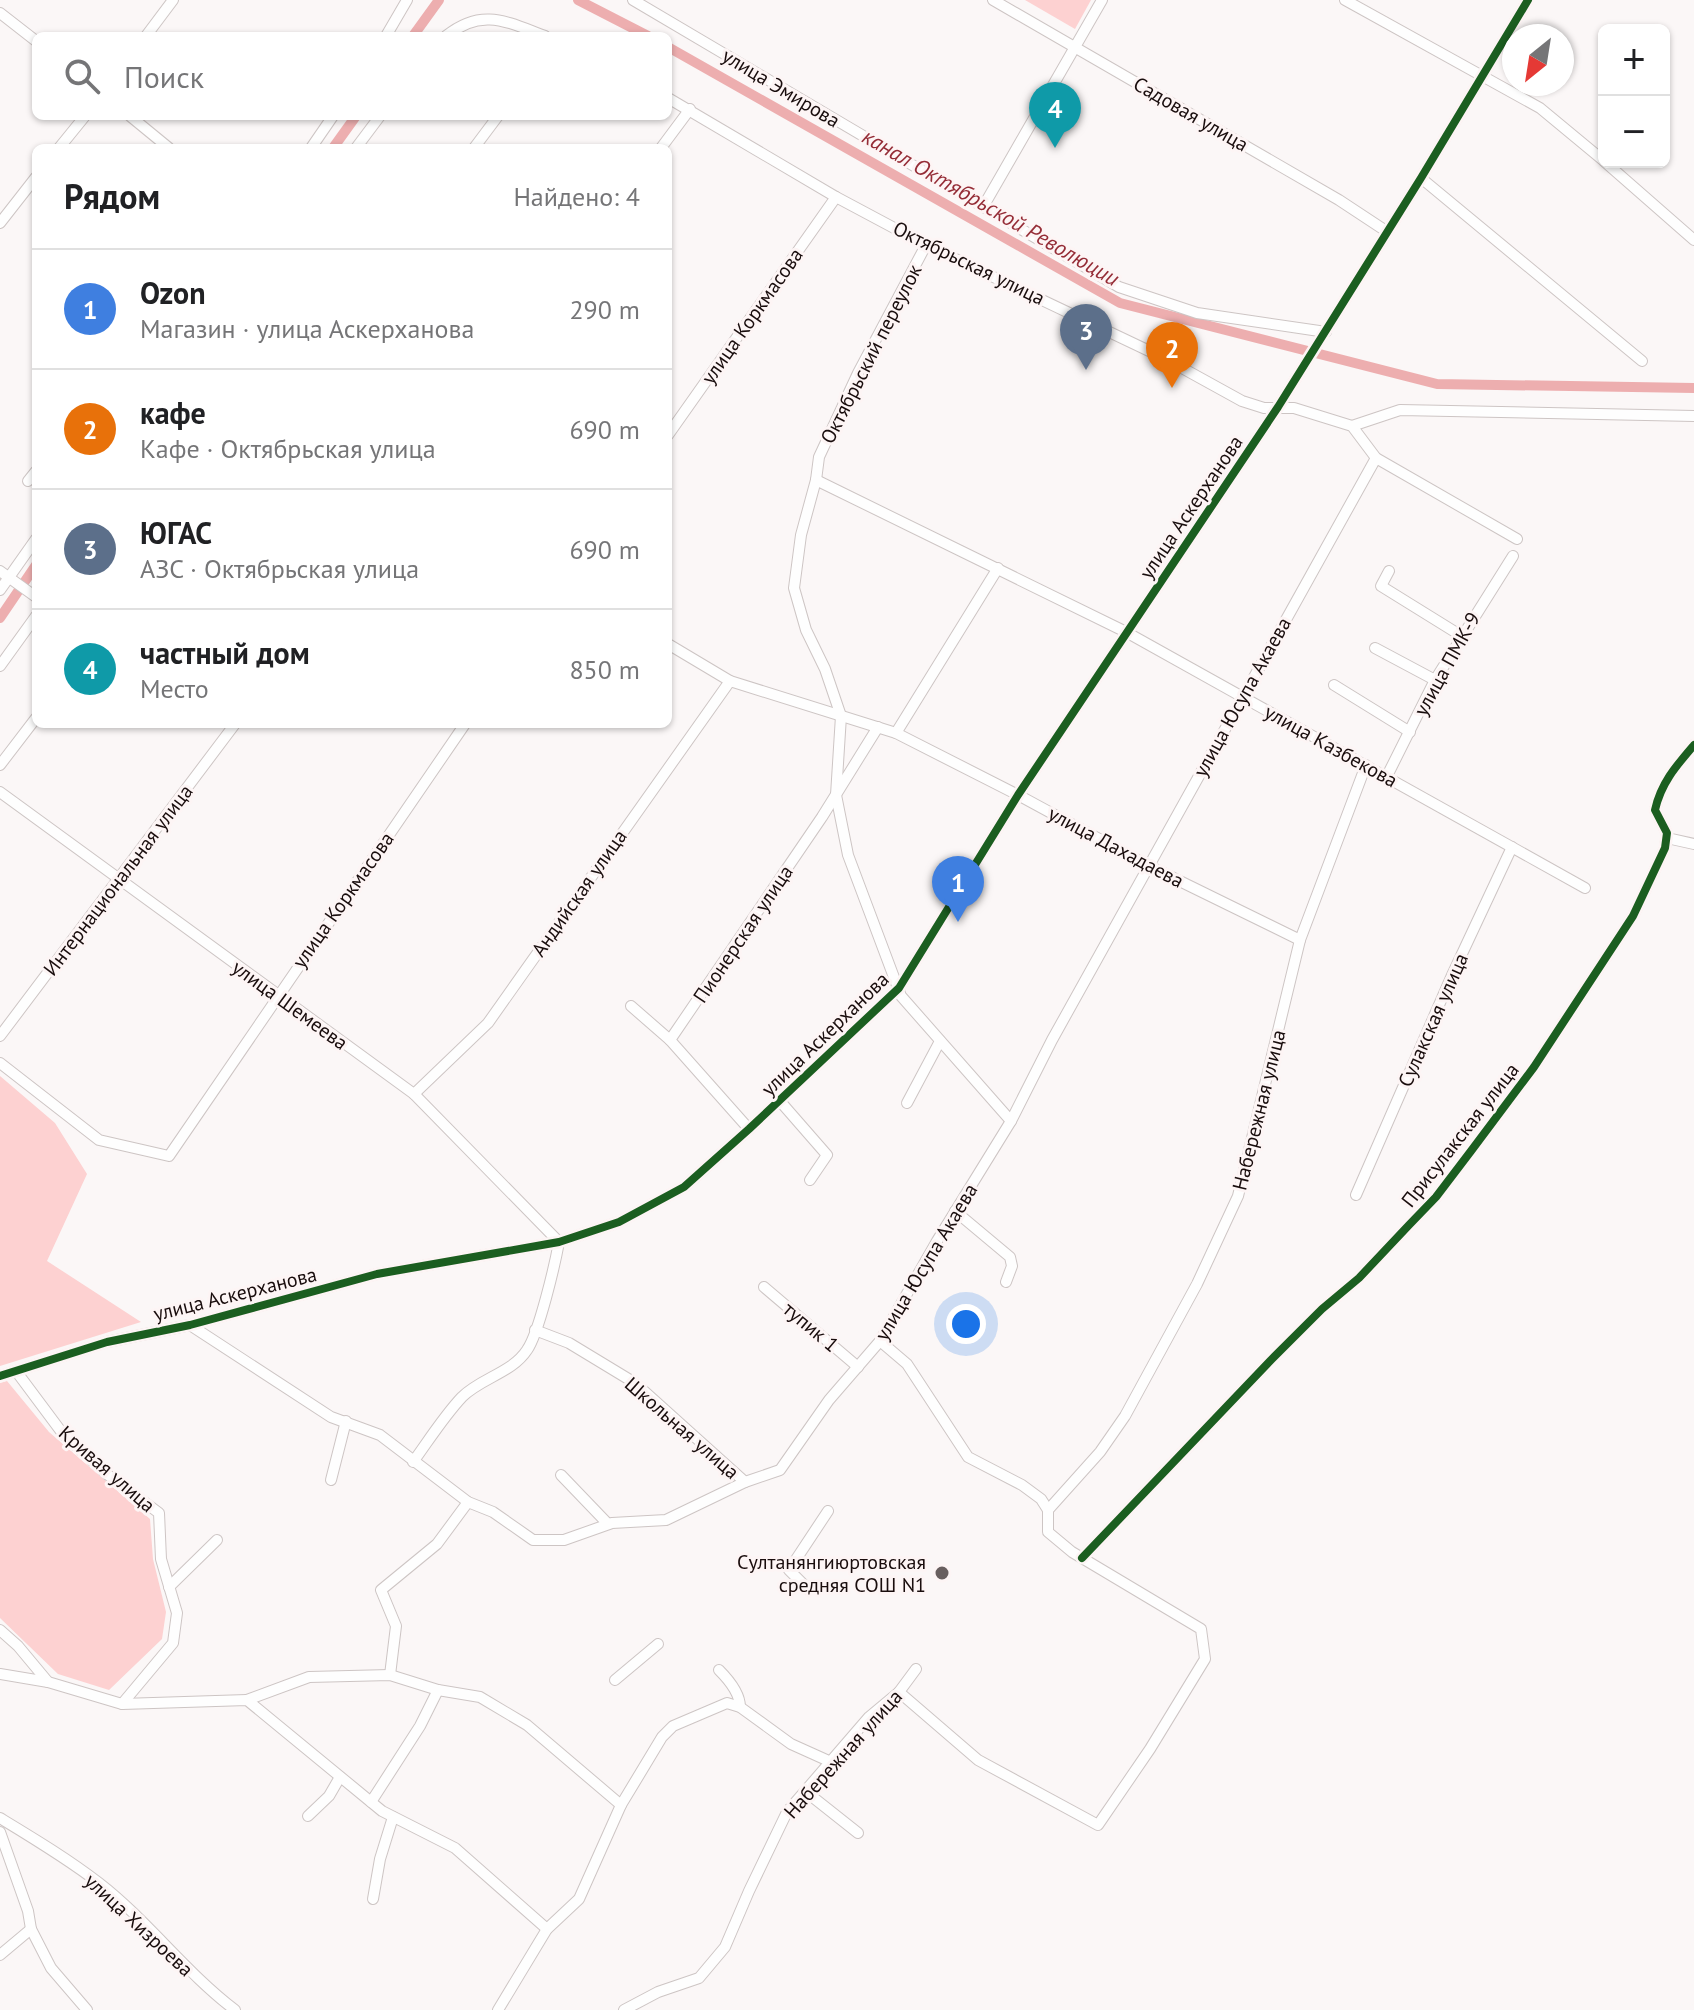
<!DOCTYPE html>
<html lang="ru">
<head>
<meta charset="utf-8">
<style>
  body { margin:0; font-family:"PT Sans",sans-serif; background:#f6f6f6; color:#202124 }
  .controls { position:absolute; right:24px; top:24px; display:grid; overflow:hidden; border-radius:12px; box-shadow:0 2px 6px #0004 }
  .controls button { width:72px; height:72px; display:grid; place-items:center; padding:0; border:0; border-bottom:2px solid #e0e0e0; background:#fff; color:#202124; font:40px sans-serif }
  .compass { position:absolute; left:1502px; top:24px; width:72px; height:72px; border-radius:50%; background:#fff; box-shadow:0 2px 6px #0004; rotate:210deg }
  .you { position:absolute; left:966px; top:1324px; width:28px; height:28px; margin:-20px; border:6px solid #fff; border-radius:50%; background:#1a73e8; box-shadow:0 0 0 12px #1a73e833 }
  .badge { display:grid; place-items:center; width:52px; height:52px; border-radius:50%; background:#0b8043; color:#fff; font-size:26px; font-weight:700 }
  .pin { position:absolute; translate:-50% -66px; filter:drop-shadow(0 2px 4px #0008) }
  .pin::after { content:''; position:absolute; top:42px; width:28px; height:24px; background:inherit; clip-path:polygon(0 0,100% 0,50% 100%) }
  .list { margin:0; padding:0; list-style:none }
  h2 { display:flex; justify-content:space-between; align-items:center; height:104px; margin:0; padding:0 32px; font-size:34px }
  h2 small { font-size:26px; font-weight:400; color:#757577 }
  .list li { display:grid; grid-template-columns:52px 1fr auto; gap:24px; align-items:center; box-sizing:border-box; height:120px; padding:0 32px; border-top:2px solid #e0e0e0 }
  .list b { display:block; font-size:30px; white-space:nowrap }
  .list p { margin:0; font-size:26px; white-space:nowrap; color:#757577 }
  .list em { font-size:26px; font-style:normal; color:#757577 }
  .icon { flex:none; width:44px; height:44px; fill:none; stroke:currentColor; stroke-width:2; stroke-linecap:round; stroke-linejoin:round }
  .map { position:relative; flex:none; width:1694px; height:2010px; overflow:hidden }
  .search { position:absolute; background:#fff; box-shadow:0 2px 6px #0004; left:32px; top:32px; width:640px; height:88px; display:flex; align-items:center; gap:20px; box-sizing:border-box; padding:0 28px; border-radius:12px; color:#757577; font-size:30px }
  .panel { position:absolute; background:#fff; box-shadow:0 2px 6px #0004; left:32px; top:144px; width:640px; height:584px; border-radius:12px }
  .map>svg:first-child { display:block }
  .green { fill:#fdd1d1 }
  .lines { fill:none; stroke-linecap:round; stroke-linejoin:round }
  .canal { stroke:#edaeaf; stroke-width:10 }
  .minor-casing { stroke:#cdc5c4; stroke-width:12 }
  .minor { stroke:#fefefe; stroke-width:10 }
  .cycleway-casing { stroke:#fdf5f5; stroke-width:13 }
  .cycleway { stroke:#1b5e20; stroke-width:8 }
  .poi-dot { fill:#685f5f; stroke:#fdf5f5; stroke-width:3 }
  .labels { text-anchor:middle; dominant-baseline:central; stroke-width:6; stroke-linejoin:round; paint-order:stroke }
  .street-label { font-size:20px; fill:#190d0d; stroke:#fdf5f5 }
  .poi-label { font-size:20px; fill:#190d0d; stroke:#fdf5f5; text-anchor:end }
  .water-label { font-size:22px; font-style:italic; fill:#952d37; stroke:#fdf5f5 }
</style>
</head>
<body>
<div class="map">
<svg width="1694" height="2010" viewBox="0 0 1694 2010">
  <rect width="100%" height="100%" fill="#fbf7f7"/>
  <g class="green">
    <polygon points="1025,0 1091,0 1075,29"/>
    <polygon points="0,1076 55,1123 87,1174 47,1261 141,1322 0,1366"/>
    <polygon points="7,1381 49,1432 150,1519 153,1559 166,1612 162,1639 109,1690 58,1674 0,1618 0,1383"/>
  </g>
  <g class="lines">
    <g class="canal">
      <polyline points="578,0 648,36"/>
      <polyline points="413,36 439,0"/>
      <polyline points="668,47 1120,303 1437,384 1694,388"/>
      <polyline points="333,148 356,116"/>
      <polyline points="0,618 36,565"/>
    </g>
    <defs>
      <g id="minor">
        <polyline points="633,0 1119,287 1197,313 1326,332"/>
        <polyline points="993,0 1339,200 1386,231"/>
        <polyline points="1345,0 1540,108 1604,161"/>
        <polyline points="0,13 36,41"/>
        <polyline points="146,36 173,0"/>
        <polyline points="386,36 407,0"/>
        <path d="M446,36C482,7 507,22 545,36"/>
        <polyline points="668,98 836,197 926,245 1164,358 1242,401 1264,408 1294,408 1352,426 1376,458 1517,539"/>
        <polyline points="130,116 169,148"/>
        <polyline points="59,148 85,116"/>
        <polyline points="311,148 333,116"/>
        <polyline points="356,148 380,116"/>
        <polyline points="474,148 498,116"/>
        <polyline points="661,148 690,109"/>
        <polyline points="1605,162 1694,240"/>
        <polyline points="1421,178 1642,361"/>
        <polyline points="983,207 1102,0"/>
        <polyline points="0,223 36,177"/>
        <polyline points="926,245 858,373 819,457 816,480 801,535 794,588 806,630 825,669 841,716 836,795 848,855 901,996 1011,1121"/>
        <polyline points="1352,426 1400,410 1694,416"/>
        <polyline points="668,435 836,197"/>
        <polyline points="816,480 1126,632 1585,888"/>
        <polyline points="28,481 36,471"/>
        <polyline points="0,571 36,597"/>
        <polyline points="1389,571 1381,586 1460,635"/>
        <polyline points="0,590 36,539"/>
        <polyline points="668,644 730,681 896,733 1018,795 1149,866 1300,940"/>
        <polyline points="1375,648 1435,680"/>
        <polyline points="0,666 36,616"/>
        <polyline points="1334,685 1410,732"/>
        <polyline points="896,733 998,568"/>
        <polyline points="0,765 36,718"/>
        <polyline points="1387,776 1435,680 1513,556"/>
        <path d="M0,792L414,1094L559,1242C555,1264 539,1333 527,1350C512,1373 481,1378 462,1397C444,1416 429,1440 413,1462"/>
        <polyline points="1667,838 1694,844"/>
        <polyline points="631,1006 670,1040"/>
        <polyline points="0,1036 235,724"/>
        <polyline points="0,1063 99,1140 169,1156 465,724"/>
        <polyline points="414,1094 488,1023 730,681"/>
        <polyline points="779,1100 827,1155 810,1180"/>
        <polyline points="907,1103 940,1041"/>
        <polyline points="749,1129 670,1040 822,817 878,727"/>
        <polyline points="1356,1195 1453,973 1512,847"/>
        <polyline points="955,1211 1010,1257 1012,1266 1006,1282"/>
        <polyline points="764,1287 858,1367"/>
        <polyline points="190,1325 331,1417 380,1435 468,1502 493,1512 533,1540 564,1540 612,1523 666,1520 745,1482 780,1470 829,1400 880,1341 937,1241 1011,1121 1052,1040 1376,458"/>
        <polyline points="535,1330 569,1343 635,1383 745,1482"/>
        <polyline points="880,1341 907,1364 968,1457 1022,1485 1041,1499 1048,1510 1048,1532 1072,1552 1201,1629 1205,1659 1150,1749 1098,1825 978,1760 899,1692"/>
        <polyline points="16,1371 63,1434 108,1475 159,1513 161,1559 177,1613 173,1643 122,1704"/>
        <polyline points="0,1376 107,1342 190,1325 377,1274 559,1242 619,1222 684,1187 749,1129 899,988 1018,795 1278,407 1421,178 1528,0"/>
        <polyline points="561,1475 608,1524"/>
        <polyline points="331,1480 346,1421"/>
        <polyline points="1048,1510 1100,1452 1125,1416 1197,1284 1238,1196 1300,940 1366,765"/>
        <path d="M1082,1558L1271,1360L1322,1309L1359,1278L1409,1225L1436,1197L1471,1151L1534,1067L1633,916L1665,848L1667,833L1655,810C1661,783 1676,766 1694,745"/>
        <polyline points="169,1587 217,1540"/>
        <polyline points="809,1590 789,1570 828,1511"/>
        <polyline points="0,1630 18,1646 48,1682 122,1704 247,1700 382,1811 455,1848 547,1929"/>
        <path d="M719,1670C729,1680 740,1693 740,1707"/>
        <polyline points="0,1674 48,1682"/>
        <polyline points="390,1675 396,1626 381,1590 437,1544 468,1502"/>
        <polyline points="615,1680 658,1644"/>
        <polyline points="247,1700 309,1677 390,1675 438,1690 480,1697 527,1725 621,1805"/>
        <polyline points="805,1791 858,1833"/>
        <polyline points="371,1802 420,1726 438,1690"/>
        <polyline points="308,1816 329,1796 340,1777"/>
        <path d="M0,1818C33,1838 68,1859 99,1883C148,1921 185,1972 235,2010"/>
        <polyline points="0,1832 28,1911 31,1929 51,1968 87,2010"/>
        <polyline points="373,1899 380,1859 393,1817"/>
        <polyline points="0,1955 31,1929"/>
        <polyline points="498,2010 547,1929 579,1899 621,1805 662,1737 673,1726 727,1703 740,1707 791,1744 831,1762"/>
        <polyline points="624,2010 658,1992 699,1978 725,1947 749,1891 787,1812 869,1717 899,1692 916,1669"/>
      </g>
    </defs>
    <use href="#minor" class="minor-casing"/>
    <use href="#minor" class="minor"/>
    <defs>
      <g id="cycleway">
        <polyline points="0,1376 107,1342 190,1325 377,1274 559,1242 619,1222 684,1187 749,1129 899,988 1018,795 1278,407 1421,178 1528,0"/>
        <path d="M1082,1558L1271,1360L1322,1309L1359,1278L1409,1225L1436,1197L1471,1151L1534,1067L1633,916L1665,848L1667,833L1655,810C1661,783 1676,766 1694,745"/>
      </g>
    </defs>
    <use href="#cycleway" class="cycleway-casing"/>
    <use href="#cycleway" class="cycleway"/>
  </g>
  <circle class="poi-dot" cx="942" cy="1573" r="8"/>
  <g class="labels">
    <g class="street-label">
      <text transform="translate(781 88) rotate(31)">улица Эмирова</text>
      <text transform="translate(1191 114) rotate(30)">Садовая улица</text>
      <text transform="translate(969 263) rotate(26)">Октябрьская улица</text>
      <text transform="translate(752 316) rotate(-55)">улица Коркмасова</text>
      <text transform="translate(871 354) rotate(-63)">Октябрьский переулок</text>
      <text transform="translate(1191 507) rotate(-56)">улица Аскерханова</text>
      <text transform="translate(1447 664) rotate(-61)">улица ПМК-9</text>
      <text transform="translate(1242 697) rotate(-61)">улица Юсупа Акаева</text>
      <text transform="translate(1331 746) rotate(29)">улица Казбекова</text>
      <text transform="translate(1116 847) rotate(28)">улица Дахадаева</text>
      <text transform="translate(118 880) rotate(-53)">Интернациональная улица</text>
      <text transform="translate(579 893) rotate(-55)">Андийская улица</text>
      <text transform="translate(343 900) rotate(-55)">улица Коркмасова</text>
      <text transform="translate(743 934) rotate(-56)">Пионерская улица</text>
      <text transform="translate(290 1005) rotate(36)">улица Шемеева</text>
      <text transform="translate(1433 1020) rotate(-66)">Сулакская улица</text>
      <text transform="translate(825 1034) rotate(-44)">улица Аскерханова</text>
      <text transform="translate(1259 1110) rotate(-76)">Набережная улица</text>
      <text transform="translate(1460 1135) rotate(-52)">Присулакская улица</text>
      <text transform="translate(926 1262) rotate(-59)">улица Юсупа Акаева</text>
      <text transform="translate(235 1294) rotate(-14)">улица Аскерханова</text>
      <text transform="translate(811 1327) rotate(40)">тупик 1</text>
      <text transform="translate(682 1428) rotate(41)">Школьная улица</text>
      <text transform="translate(107 1469) rotate(41)">Кривая улица</text>
      <text transform="translate(843 1754) rotate(-48)">Набережная улица</text>
      <text transform="translate(139 1925) rotate(43)">улица Хизроева</text>
    </g>
    <g class="poi-label">
      <text x="926" y="1562">Султанянгиюртовская<tspan x="926" dy="23">средняя СОШ N1</tspan></text>
    </g>
    <g class="water-label">
      <text transform="translate(991 207) rotate(30)">канал Октябрьской Революции</text>
    </g>
  </g>
</svg>
<div class="controls">
<button>+</button>
<button>−</button>
</div>
<svg class="compass" viewBox="-18 -18 36 36"><path d="M0-13l5 13h-10z" fill="#e53935"/><path d="M0 13l5-13h-10z" fill="#757577"/></svg>
<div class="you"></div>
<div class="pin badge" style="left:958px;top:922px;background:#3f7fe0">1</div>
<div class="pin badge" style="left:1172px;top:388px;background:#e8710a">2</div>
<div class="pin badge" style="left:1086px;top:370px;background:#5c6f8a">3</div>
<div class="pin badge" style="left:1055px;top:148px;background:#0f9aa8">4</div>
<div class="search"><svg class="icon" aria-label="search" viewBox="0 0 24 24"><circle cx="10" cy="10" r="6"/><path d="M15 15l6 6"/></svg>Поиск</div>
<section class="panel">
<h2>Рядом<small>Найдено: 4</small></h2>
<ul class="list">
<li><span class="badge" style="background:#3f7fe0">1</span><div><b>Ozon</b><p>Магазин · улица Аскерханова</p></div><em>290 m</em></li>
<li><span class="badge" style="background:#e8710a">2</span><div><b>кафе</b><p>Кафе · Октябрьская улица</p></div><em>690 m</em></li>
<li><span class="badge" style="background:#5c6f8a">3</span><div><b>ЮГАС</b><p>АЗС · Октябрьская улица</p></div><em>690 m</em></li>
<li><span class="badge" style="background:#0f9aa8">4</span><div><b>частный дом</b><p>Место</p></div><em>850 m</em></li>
</ul>
</section>
</div>
</body>
</html>
